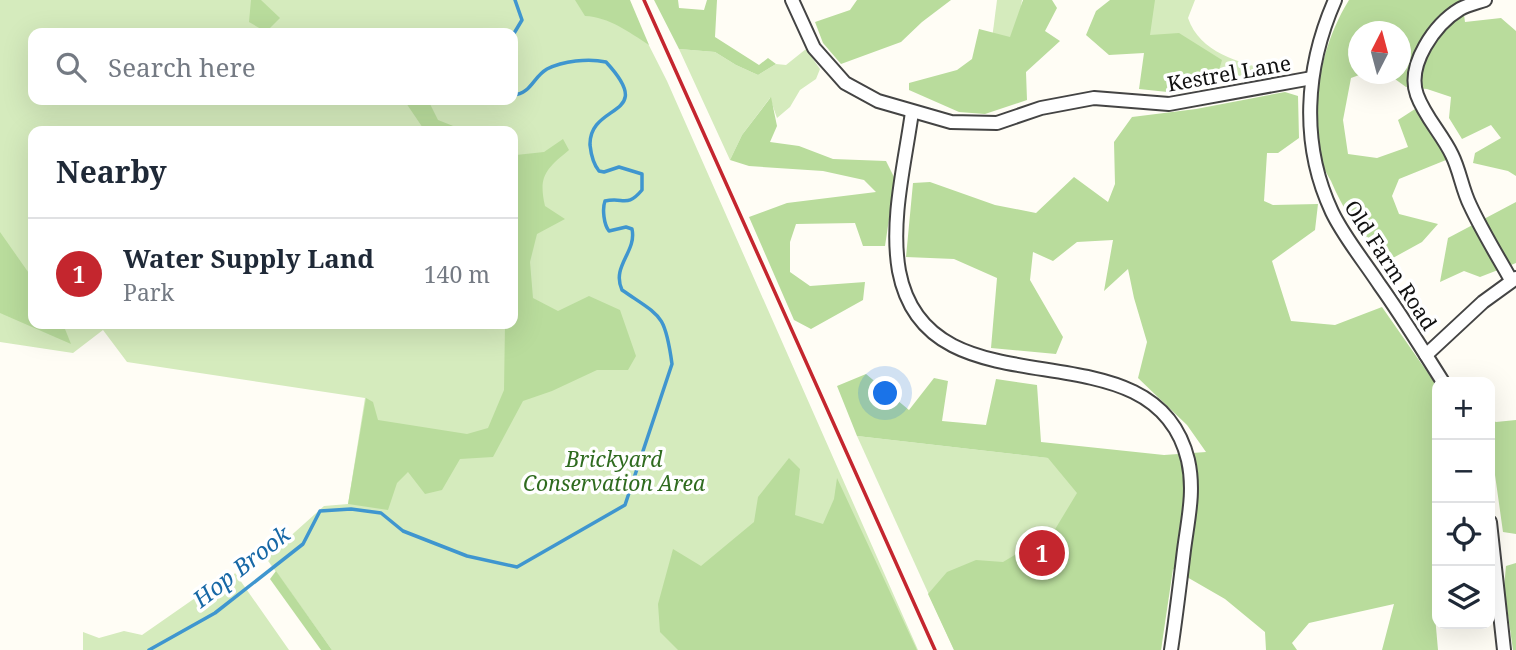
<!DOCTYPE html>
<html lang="en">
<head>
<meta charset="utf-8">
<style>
  body { margin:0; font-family:"Noto Serif",serif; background:#f2f2f3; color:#1f2937 }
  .controls { position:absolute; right:21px; bottom:21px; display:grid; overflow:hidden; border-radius:14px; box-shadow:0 7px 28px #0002 }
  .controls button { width:63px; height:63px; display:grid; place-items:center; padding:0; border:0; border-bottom:2px solid #e0e1e3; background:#fff; color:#1f2937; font:35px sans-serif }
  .compass { position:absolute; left:1348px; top:21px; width:63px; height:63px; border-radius:50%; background:#fff; box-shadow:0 7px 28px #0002; rotate:6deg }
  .you { position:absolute; left:886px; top:394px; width:24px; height:24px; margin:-18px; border:5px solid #fff; border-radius:50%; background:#1a73e8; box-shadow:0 0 0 10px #1a73e833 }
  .badge { display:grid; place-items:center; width:46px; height:46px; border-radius:50%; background:#c4262e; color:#fff; font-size:23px; font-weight:700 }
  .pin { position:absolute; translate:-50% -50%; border:4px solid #fff; box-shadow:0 2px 7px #0006 }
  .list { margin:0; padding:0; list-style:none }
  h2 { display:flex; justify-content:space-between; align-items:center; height:91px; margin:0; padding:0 28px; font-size:30px }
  h2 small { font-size:23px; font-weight:400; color:#747a83 }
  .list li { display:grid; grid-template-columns:46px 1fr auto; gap:21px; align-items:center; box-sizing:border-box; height:112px; padding:0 28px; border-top:2px solid #e0e1e3 }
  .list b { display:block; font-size:26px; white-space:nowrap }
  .list p { margin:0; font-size:23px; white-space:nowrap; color:#747a83 }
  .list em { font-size:23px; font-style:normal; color:#747a83 }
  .icon { flex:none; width:38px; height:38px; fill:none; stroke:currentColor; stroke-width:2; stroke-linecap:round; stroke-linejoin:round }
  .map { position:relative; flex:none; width:1516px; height:650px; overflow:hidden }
  .search { position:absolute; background:#fff; box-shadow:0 7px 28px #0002; left:28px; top:28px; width:490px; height:77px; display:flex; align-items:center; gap:18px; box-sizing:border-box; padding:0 24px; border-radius:14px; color:#747a83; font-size:26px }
  .panel { position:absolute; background:#fff; box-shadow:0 7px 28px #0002; left:28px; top:126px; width:490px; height:203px; border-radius:14px }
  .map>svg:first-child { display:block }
  .green { fill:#d5ebbd; fill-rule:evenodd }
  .forest { fill:#b9dc9c }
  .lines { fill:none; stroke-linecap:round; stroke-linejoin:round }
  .stream { stroke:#3f96cf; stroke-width:3.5 }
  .minor-casing { stroke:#444; stroke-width:16 }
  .minor { stroke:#fff; stroke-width:12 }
  .rail { stroke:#c4262e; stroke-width:3.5 }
  .labels { text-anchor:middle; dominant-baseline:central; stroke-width:7; stroke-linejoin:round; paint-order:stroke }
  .street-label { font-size:21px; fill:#111; stroke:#fff }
  .park-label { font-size:21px; font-style:italic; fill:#2f6b1f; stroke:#fff }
  .water-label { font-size:23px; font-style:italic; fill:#1768a6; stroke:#fff }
</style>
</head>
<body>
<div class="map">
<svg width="1516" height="650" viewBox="0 0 1516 650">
  <rect width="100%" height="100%" fill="#fffdf5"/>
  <g class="green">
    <path d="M0,0H626L667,81L918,650H332L266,558L324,506L348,504L365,398L127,362L103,330L73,353L0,342ZM33,33H513V100H33ZM33,131H513V324H33Z"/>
    <polygon points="997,0 1022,0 1007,105 983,109"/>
    <path d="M1116,0H1195L1188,18C1201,56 1246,64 1281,73L1163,90Z"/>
    <polygon points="679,49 715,52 736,65 758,75 776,64 786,65 806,49 820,69 816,79 800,90 790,107 777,118 770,98 742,135 730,160"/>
    <polygon points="857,436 1178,473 1161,650 954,650"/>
    <polygon points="235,573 289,650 83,650 83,632 99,638 124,631 142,635 198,596 213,600"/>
  </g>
  <g class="forest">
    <polygon points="251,0 261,0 280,18 266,32 249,22"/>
    <path d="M575,0H630L649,45C629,32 609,17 585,16Z"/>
    <polygon points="654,0 678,0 679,8 704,10 707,0 717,0 715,37 759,65 768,58 776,64 758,75 736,65 715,52 679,49"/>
    <polygon points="857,0 951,0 922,22 901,42 841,64 823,43 815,22 850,10"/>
    <polygon points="1023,0 1052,0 1057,8 1045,31 1060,41 1026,72 1027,100 985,114 959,112 909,90 909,83 957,70 972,59 979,29 1010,37"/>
    <polygon points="1110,0 1155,0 1150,35 1179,33 1222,60 1215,84 1177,93 1139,89 1144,53 1109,55 1086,35 1096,11"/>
    <path d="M1349,0H1462L1465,22L1501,18L1516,31V176L1508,171L1473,163L1475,153L1501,138L1491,125L1462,139L1449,118L1451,97L1427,89L1406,87L1388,74H1400V32H1358V74H1362L1351,78L1343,120L1348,154L1377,158L1408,147L1398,120L1415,109L1442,145L1446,160L1399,179L1392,196L1399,214L1438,224L1422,242L1382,264C1362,237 1344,212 1331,181C1327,174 1322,165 1320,157C1310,104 1321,45 1349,0Z"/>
    <polygon points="1285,92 1298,96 1299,138 1278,153 1267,153 1264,201 1273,205 1318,204 1315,230 1272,261 1291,321 1335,325 1382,307 1437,386 1437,540 1433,593 1438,650 1382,650 1394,604 1309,623 1292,643 1297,650 1266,650 1265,632 1225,599 1173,569 1161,650 954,650 928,594 947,572 976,560 1003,562 1054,531 1077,493 1048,458 857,436 837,386 866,374 909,410 934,378 948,381 942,421 986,425 996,379 1037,385 1041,442 1164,455 1206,452 1187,425 1138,378 1147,342 1134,298 1128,269 1104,291 1113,240 1077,242 1053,261 1033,252 1030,280 1063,337 1056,354 991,348 997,278 954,259 906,257 913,183 930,182 995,205 1036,213 1074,177 1108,202 1115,184 1114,142 1132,117 1196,109"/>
    <polygon points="771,97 777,126 770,142 799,146 833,159 886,161 895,179 885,246 863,246 855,223 796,224 790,242 790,272 810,286 865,282 863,300 811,329 794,320 749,217 787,203 876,192 864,180 823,171 749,166 730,160 742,135"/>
    <polygon points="404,100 428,100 438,120 466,131 425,131"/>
    <path d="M563,139L569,150C546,169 538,176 545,206L565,219L537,234L530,262L533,298L558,311L589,296L620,310L636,356L628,370H597L552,391L523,401L493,457L460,459L442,490L425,494L408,472L397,483L388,510L348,504L366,398L373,402L378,420L467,434L488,428L504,390L505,324H513V154L516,155L544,152Z"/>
    <polygon points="1516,202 1516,263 1480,277 1464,271 1440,282 1448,238"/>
    <polygon points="0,232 33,279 33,324 63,324 71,344 0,313"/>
    <polygon points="1490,419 1496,422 1516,420 1516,534 1503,532 1495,475 1490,459"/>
    <polygon points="789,458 800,469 795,515 823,524 834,499 837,478 917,650 678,650 660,632 658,604 673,549 701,566 754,522 758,497"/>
    <polygon points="1516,563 1516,650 1513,650 1504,587 1506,566"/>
    <polygon points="276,571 332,650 321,650 270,579"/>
  </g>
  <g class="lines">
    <g class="stream">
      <polyline points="513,35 522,20 515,0"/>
      <path d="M149,650L215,613L303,544L320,511L351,509L381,513L403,531L467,556L517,567L625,505L672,364C665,313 661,317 622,290C611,266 637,252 632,229L626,227L609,231C604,225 602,209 605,201C624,197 627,208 642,190V174L619,167L604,172L599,171C594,165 591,154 590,145C589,102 658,118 606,62C588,58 563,61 547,69C533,77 531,94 513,95"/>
    </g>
    <defs>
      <g id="minor">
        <polyline points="792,0 814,48 845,83 878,101 951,122 997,123 1041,108 1094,98 1169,104 1312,78"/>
        <path d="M1335,0C1305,68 1300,144 1332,212C1344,237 1364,261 1379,284C1402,316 1422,349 1443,382"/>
        <path d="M1485,0C1476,3 1467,5 1460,9C1435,24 1406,65 1417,95C1425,117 1442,134 1452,155C1460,171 1462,189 1470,205C1482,231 1497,255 1511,280"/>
        <path d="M912,112C905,163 890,220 899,271C928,424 1153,316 1188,460C1195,491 1188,519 1184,550C1180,583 1176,617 1171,650"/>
        <polyline points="1426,355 1483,302 1516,278"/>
        <polyline points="1490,522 1504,650"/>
      </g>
    </defs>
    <use href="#minor" class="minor-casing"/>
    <use href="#minor" class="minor"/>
    <polyline class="rail" points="644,0 935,650"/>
  </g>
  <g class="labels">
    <g class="street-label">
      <text transform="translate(1229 73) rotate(-10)">Kestrel Lane</text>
      <text transform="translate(1391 265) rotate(57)">Old Farm Road</text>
    </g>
    <g class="park-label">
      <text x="614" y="459">Brickyard<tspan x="614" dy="24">Conservation Area</tspan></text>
    </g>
    <g class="water-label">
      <text transform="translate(241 566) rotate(-38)">Hop Brook</text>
    </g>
  </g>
</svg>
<div class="controls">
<button>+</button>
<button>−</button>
<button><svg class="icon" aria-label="locate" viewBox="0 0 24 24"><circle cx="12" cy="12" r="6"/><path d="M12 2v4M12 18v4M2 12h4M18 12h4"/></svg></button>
<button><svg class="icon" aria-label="layers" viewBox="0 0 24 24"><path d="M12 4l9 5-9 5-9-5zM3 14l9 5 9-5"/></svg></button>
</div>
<svg class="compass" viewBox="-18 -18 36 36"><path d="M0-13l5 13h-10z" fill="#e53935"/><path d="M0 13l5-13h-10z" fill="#747a83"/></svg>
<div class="you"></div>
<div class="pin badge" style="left:1042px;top:553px">1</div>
<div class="search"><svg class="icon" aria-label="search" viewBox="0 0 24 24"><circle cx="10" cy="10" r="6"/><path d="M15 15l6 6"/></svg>Search here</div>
<section class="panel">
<h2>Nearby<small></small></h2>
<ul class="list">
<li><span class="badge">1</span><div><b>Water Supply Land</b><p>Park</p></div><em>140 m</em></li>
</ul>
</section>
</div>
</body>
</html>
